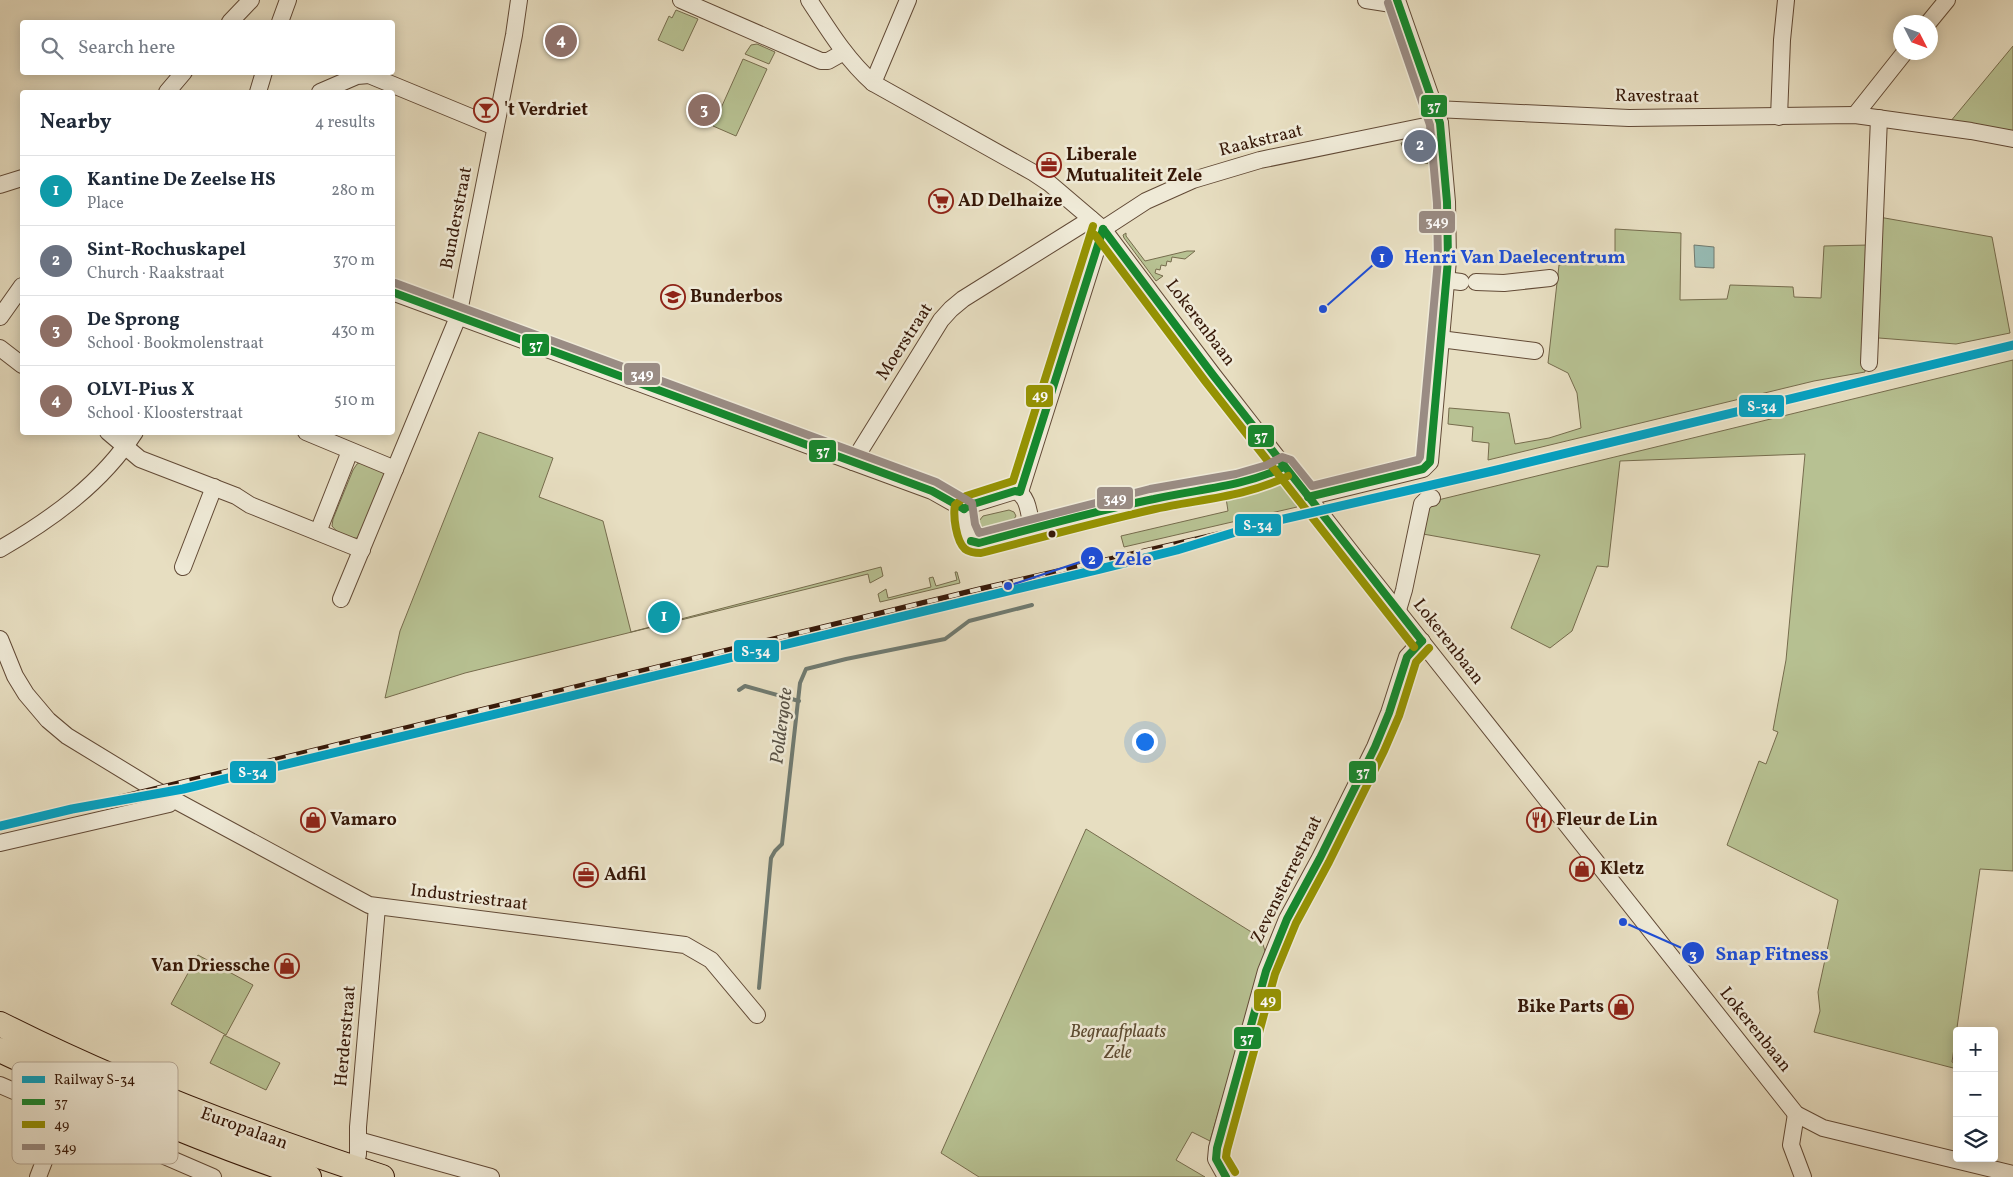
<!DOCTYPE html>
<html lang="en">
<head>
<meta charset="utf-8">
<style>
  body { margin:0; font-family:Vollkorn,serif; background:#f2f2f3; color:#1f2937 }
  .controls { position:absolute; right:15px; bottom:15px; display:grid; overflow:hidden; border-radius:5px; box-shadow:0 2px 12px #0003 }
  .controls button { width:45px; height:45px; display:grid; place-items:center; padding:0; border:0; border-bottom:1px solid #e0e1e3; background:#fff; color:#1f2937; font:25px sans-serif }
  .compass { position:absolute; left:1893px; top:15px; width:45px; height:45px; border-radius:50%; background:#fff; box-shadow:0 2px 12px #0003; rotate:132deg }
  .you { position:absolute; left:1144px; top:741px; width:18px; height:18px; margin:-12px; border:4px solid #fff; border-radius:50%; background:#1a73e8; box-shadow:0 0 0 8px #1a73e833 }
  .badge { display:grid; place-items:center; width:32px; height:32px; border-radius:50%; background:#111827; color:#fff; font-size:16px; font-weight:700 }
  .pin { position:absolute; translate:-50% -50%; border:2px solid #fff; box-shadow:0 1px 5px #0006 }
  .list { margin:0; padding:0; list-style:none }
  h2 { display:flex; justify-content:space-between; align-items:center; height:65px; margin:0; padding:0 20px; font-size:21px }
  h2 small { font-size:16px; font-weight:400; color:#747a83 }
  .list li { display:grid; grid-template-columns:32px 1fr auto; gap:15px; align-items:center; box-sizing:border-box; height:70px; padding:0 20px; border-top:1px solid #e0e1e3 }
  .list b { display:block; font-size:19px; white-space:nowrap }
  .list p { margin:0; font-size:16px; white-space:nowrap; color:#747a83 }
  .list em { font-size:16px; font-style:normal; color:#747a83 }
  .icon { flex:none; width:28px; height:28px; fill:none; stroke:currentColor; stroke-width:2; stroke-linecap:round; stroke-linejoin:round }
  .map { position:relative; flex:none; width:2013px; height:1177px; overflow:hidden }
  .search { position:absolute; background:#fff; box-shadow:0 2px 12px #0003; left:20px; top:20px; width:375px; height:55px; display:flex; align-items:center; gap:12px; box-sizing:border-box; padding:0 18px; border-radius:5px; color:#747a83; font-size:19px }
  .panel { position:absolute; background:#fff; box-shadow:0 2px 12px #0003; left:20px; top:90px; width:375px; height:345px; border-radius:5px }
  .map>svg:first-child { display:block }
  .green { fill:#b7c192; stroke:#766c4d }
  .water { fill:#97bcb5; stroke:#707a70 }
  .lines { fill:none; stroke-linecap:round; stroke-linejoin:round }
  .stream { stroke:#707a70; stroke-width:4 }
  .minor-casing { stroke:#624a36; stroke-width:18 }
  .highway-casing { stroke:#361808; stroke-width:26 }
  .minor { stroke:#efead7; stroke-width:16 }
  .highway { stroke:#e7dec1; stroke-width:24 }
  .rail-casing { stroke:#361808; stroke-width:5.5 }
  .rail { stroke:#efead7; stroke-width:4; stroke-dasharray:11; stroke-linecap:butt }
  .bus-1-casing { stroke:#efead7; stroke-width:11 }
  .bus-2-casing { stroke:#efead7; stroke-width:11 }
  .bus-3-casing { stroke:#efead7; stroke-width:11 }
  .bus-1 { stroke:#15882e; stroke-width:8 }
  .bus-2 { stroke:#959203; stroke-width:8 }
  .bus-3 { stroke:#9a8c84; stroke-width:8 }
  .rail-1-casing { stroke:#efead7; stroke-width:12 }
  .rail-1 { stroke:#03a2c4; stroke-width:9 }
  .bus-dot { fill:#361808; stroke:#efead7; stroke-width:2 }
  .labels { text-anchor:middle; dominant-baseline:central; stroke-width:5; stroke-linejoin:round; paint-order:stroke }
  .street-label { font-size:18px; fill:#361808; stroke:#efead7 }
  .poi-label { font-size:18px; font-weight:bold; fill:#361808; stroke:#efead7; text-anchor:start }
  .park-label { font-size:18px; font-style:italic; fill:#5d4b31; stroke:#efead7 }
  .water-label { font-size:19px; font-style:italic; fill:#585145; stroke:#efead7 }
  .key { fill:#efead7; stroke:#b8ab99; stroke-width:1 }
  .key-label { font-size:14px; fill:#361808 }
  .leader { fill:none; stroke:#1d4ed8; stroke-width:2 }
  .callout-dot { fill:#1d4ed8; stroke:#efead7; stroke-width:2 }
  .mark-label { font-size:15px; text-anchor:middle; font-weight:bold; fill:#fff }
  .callout-label { font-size:19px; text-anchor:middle; font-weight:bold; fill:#1d4ed8; stroke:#efead7; stroke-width:5; stroke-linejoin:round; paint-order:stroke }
  .line-badge { stroke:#efead7; stroke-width:2 }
  .badge-label { font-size:14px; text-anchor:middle; font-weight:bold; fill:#fff }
</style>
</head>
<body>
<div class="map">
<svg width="2013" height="1177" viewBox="0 0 2013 1177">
  <rect width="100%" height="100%" fill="#e7dec1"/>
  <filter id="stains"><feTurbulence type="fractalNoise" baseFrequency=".004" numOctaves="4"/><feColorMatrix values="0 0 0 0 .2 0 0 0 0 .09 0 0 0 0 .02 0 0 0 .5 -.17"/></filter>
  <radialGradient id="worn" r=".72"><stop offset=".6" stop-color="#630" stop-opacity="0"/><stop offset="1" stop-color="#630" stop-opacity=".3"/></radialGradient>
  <g class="green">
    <polygon points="676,10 698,19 683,51 658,40 669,16 672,18"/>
    <polygon points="757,44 775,52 769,64 745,54 751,45"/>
    <polygon points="2013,46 2013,133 1950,122"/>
    <polygon points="743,59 767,69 736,136 713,126"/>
    <path d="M1419,140L1417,148L1421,150L1423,143L1426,142L1435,148V164C1420,164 1406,159 1401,143Z"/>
    <polygon points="1879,217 1992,237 2010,333 1956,344 1866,337 1865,372 1814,381 1488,460 1489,443 1472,441 1473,427 1448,424 1449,408 1509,413 1515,444 1549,438 1581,428 1577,393 1568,373 1548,363 1559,265 1615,260 1615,229 1681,233 1680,300 1727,299 1730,285 1793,287 1794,297 1821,298 1824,246 1869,245"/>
    <polygon points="1126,233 1126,236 1145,261 1187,251 1195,251 1185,259 1172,257 1171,262 1167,261 1166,266 1161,265 1160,270 1156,269 1155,273 1163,276 1156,281 1124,238 1123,235"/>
    <polygon points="2013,360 2013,871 1980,869 1952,1062 1957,1064 1957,1069 1814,1032 1820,1011 1818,992 1838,900 1727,845 1759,761 1766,764 1778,732 1773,730 1786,660 1805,454 1620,461 1608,567 1597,566 1572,631 1550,648 1511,628 1540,555 1423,534 1428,508 1438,500"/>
    <polygon points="479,432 553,458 539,497 603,521 631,632 881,567 883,576 870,583 868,574 465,673 385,698 400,631"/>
    <path d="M361,462L385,473L359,538C349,539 338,534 332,526L333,519L353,470L357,464Z"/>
    <path d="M1281,485C1290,489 1294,499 1297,507L1124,547L1121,536L1228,511L1226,498Z"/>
    <polygon points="1009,510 1014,512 1016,516 1012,522 986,529 980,525 979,521 983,516"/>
    <polygon points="955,572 957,572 960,583 880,602 878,594 886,589 888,598 931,587 929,578 933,577 936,586 957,580"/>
    <polygon points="1086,829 1261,938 1265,951 1263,958 1210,1141 1192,1132 1176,1160 1205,1177 979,1177 941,1153"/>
    <polygon points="198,955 253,985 226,1035 171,1004"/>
    <polygon points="224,1035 280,1063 266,1090 210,1063"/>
  </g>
  <polygon class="water" points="1694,245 1714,247 1714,268 1695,267"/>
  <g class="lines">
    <g class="stream">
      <polyline points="739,690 745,686 799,701"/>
      <polyline points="759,988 771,858 775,851 782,844 800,683 806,669 846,659 945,639 969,621 1032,605"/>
    </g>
    <defs>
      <g id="minor">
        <polyline points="681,0 821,61 828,61 844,52"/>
        <path d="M809,0C828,29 846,59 873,83L1034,173L1049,183L1103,229L1213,375L1357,560L1796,1114L1823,1128L2013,1174"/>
        <polyline points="1366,0 1398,5"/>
        <polyline points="230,22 251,0"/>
        <polyline points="280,22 288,0"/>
        <polyline points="1929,22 1947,0"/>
        <polyline points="873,83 908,0"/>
        <polyline points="167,92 184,72"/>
        <polyline points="258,92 264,72"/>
        <polyline points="320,92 357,76 369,75 495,127"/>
        <polyline points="1435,109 1629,118 1855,115 1971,131 2013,139"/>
        <polyline points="1855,115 1905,52"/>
        <polyline points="1779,117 1782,40 1786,0"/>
        <polyline points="0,185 22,178"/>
        <polyline points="1103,229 1146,201 1193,180 1260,160 1440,123"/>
        <polyline points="1445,280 1461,282"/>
        <polyline points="1476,282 1504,283 1550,278"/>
        <polyline points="392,292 853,462 932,491 964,509"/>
        <polyline points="0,317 22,286"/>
        <polyline points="1440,339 1535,351"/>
        <polyline points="0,348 22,365"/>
        <polyline points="1869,363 1879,118"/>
        <polyline points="108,432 140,459 236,496 250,505 362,550"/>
        <polyline points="306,432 395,469"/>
        <polyline points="853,462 941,320 951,309 963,299 1091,219"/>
        <polyline points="1020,492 1103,229"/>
        <polyline points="1308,497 1423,469 1430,462 1448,260 1447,202 1440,123 1397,0"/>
        <path d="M964,509C963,520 965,532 971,541L979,543C1036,527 1094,514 1152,499C1191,490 1251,487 1284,467"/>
        <path d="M964,509L970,505L1015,491C1029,495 1029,516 1032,528"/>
        <polyline points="318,532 350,451"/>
        <path d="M0,549C52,519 102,483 135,432"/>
        <polyline points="183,567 214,487"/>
        <polyline points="341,599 458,317 514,35 519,0"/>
        <polyline points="1398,610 1404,590 1422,504 1427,499 1432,498"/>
        <polyline points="0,639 15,676 26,694 48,720 67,736 154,789 369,905 685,945 711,960 757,1015"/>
        <polyline points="0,843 169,804 173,799"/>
        <polyline points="0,1085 213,1177"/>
        <polyline points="1796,1114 1791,1145 1803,1177"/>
        <polyline points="358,1140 491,1177"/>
        <polyline points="355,1168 358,1154 358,1127 377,907"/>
        <polyline points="38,1177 63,1112"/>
        <polyline points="1226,1177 1216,1159 1217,1148 1266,971 1287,919 1320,858 1375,747 1389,713 1407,657 1422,641"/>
      </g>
      <g id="highway">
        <path d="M0,1024C123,1086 252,1135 382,1177"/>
        <path d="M0,1050C101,1098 203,1141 309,1177"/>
      </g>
    </defs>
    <use href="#minor" class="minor-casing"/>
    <use href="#highway" class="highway-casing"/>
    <use href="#minor" class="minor"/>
    <use href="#highway" class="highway"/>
    <defs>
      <polyline id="rail" points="72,809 980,589 1262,524"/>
    </defs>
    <use href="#rail" class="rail-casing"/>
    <use href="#rail" class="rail"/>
    <defs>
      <g id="bus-1">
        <polyline points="1103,229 1213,375 1422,641"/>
        <polyline points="392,292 932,491 964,509"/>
        <polyline points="1308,497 1423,469 1430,462 1448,260 1447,202 1440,123 1397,0"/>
        <polyline points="964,509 970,505 1015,491 1020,492 1103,229"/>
        <path d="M971,541L979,543C1037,527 1095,511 1154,499C1198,489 1243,487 1284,467"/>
        <polyline points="1226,1177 1216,1159 1217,1148 1266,971 1287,919 1320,858 1375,747 1389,713 1407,657 1422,641"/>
      </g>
      <g id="bus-2">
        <path d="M1093,226L1013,481L966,496L955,505C953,516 956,541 965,549C969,552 976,553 981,553C1039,538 1097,522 1155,509C1200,499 1246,497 1288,476"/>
        <polyline points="1095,235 1205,381 1414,647"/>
        <polyline points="1235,1172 1226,1157 1227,1150 1275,974 1296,923 1329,862 1384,751 1399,716 1416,662 1429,648"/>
      </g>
      <polyline id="bus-3" points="395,283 936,482 972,503 975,524 979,533 1150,489 1236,474 1267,465 1282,457 1291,460 1312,486 1418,460 1420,457 1438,260 1437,203 1430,125 1388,3"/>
    </defs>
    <use href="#bus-1" class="bus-1-casing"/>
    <use href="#bus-2" class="bus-2-casing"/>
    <use href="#bus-3" class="bus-3-casing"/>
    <use href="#bus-1" class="bus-1"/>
    <use href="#bus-2" class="bus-2"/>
    <use href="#bus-3" class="bus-3"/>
    <defs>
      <polyline id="rail-1" points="0,826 72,809 183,789 1100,569 1177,550 1262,524 1497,470 2013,345"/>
    </defs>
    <use href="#rail-1" class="rail-1-casing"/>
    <use href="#rail-1" class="rail-1"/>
  </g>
  <defs>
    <symbol id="bar-ring" viewBox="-11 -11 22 22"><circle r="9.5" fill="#efead7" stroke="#8f2418" stroke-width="1.5"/><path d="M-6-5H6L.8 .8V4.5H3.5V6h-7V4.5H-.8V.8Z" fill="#8f2418"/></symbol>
    <symbol id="office-ring" viewBox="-11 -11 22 22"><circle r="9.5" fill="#efead7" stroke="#8f2418" stroke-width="1.5"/><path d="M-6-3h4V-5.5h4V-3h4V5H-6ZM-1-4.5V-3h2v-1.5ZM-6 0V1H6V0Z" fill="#8f2418"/></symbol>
    <symbol id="supermarket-ring" viewBox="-11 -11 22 22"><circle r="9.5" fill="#efead7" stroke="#8f2418" stroke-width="1.5"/><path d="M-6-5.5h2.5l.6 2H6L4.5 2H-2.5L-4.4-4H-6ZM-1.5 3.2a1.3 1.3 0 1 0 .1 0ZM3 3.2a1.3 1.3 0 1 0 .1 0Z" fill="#8f2418"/></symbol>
    <symbol id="school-ring" viewBox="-11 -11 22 22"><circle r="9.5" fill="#efead7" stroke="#8f2418" stroke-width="1.5"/><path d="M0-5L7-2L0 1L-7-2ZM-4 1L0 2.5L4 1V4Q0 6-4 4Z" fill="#8f2418"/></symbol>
    <symbol id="shop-ring" viewBox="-11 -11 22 22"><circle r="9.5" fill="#efead7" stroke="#8f2418" stroke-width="1.5"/><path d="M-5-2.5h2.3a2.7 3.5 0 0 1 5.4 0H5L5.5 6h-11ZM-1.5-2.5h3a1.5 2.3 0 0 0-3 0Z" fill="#8f2418"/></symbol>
    <symbol id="restaurant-ring" viewBox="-11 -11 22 22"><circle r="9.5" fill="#efead7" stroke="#8f2418" stroke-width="1.5"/><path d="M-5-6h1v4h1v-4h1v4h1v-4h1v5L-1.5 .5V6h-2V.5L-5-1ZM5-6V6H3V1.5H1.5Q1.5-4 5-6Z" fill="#8f2418"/></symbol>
  </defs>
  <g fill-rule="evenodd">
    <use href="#bar-ring" x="472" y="96" width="28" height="28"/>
    <use href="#office-ring" x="1035" y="151" width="28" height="28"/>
    <use href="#supermarket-ring" x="927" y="187" width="28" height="28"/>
    <use href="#school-ring" x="659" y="283" width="28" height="28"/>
    <use href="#shop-ring" x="299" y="806" width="28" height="28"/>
    <use href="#restaurant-ring" x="1525" y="806" width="28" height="28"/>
    <use href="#shop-ring" x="1568" y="855" width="28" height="28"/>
    <use href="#office-ring" x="572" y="861" width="28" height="28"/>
    <use href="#shop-ring" x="273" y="952" width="28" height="28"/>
    <use href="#shop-ring" x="1607" y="993" width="28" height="28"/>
  </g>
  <circle class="bus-dot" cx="1052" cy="534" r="4.5"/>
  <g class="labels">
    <g class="street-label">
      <text transform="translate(1657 97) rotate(1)">Ravestraat</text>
      <text transform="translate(1261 141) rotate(-14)">Raakstraat</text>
      <text transform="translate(457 218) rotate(-79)">Bunderstraat</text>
      <text transform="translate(1200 323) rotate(53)">Lokerenbaan</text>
      <text transform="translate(905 342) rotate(-57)">Moerstraat</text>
      <text transform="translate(1448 642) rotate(52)">Lokerenbaan</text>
      <text transform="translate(1287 880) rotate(-64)">Zevensterrestraat</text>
      <text transform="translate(469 898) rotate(7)">Industriestraat</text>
      <text transform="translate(1755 1030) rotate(51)">Lokerenbaan</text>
      <text transform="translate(346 1036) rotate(-85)">Herderstraat</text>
      <text transform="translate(244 1129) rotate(20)">Europalaan</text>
    </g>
    <g class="poi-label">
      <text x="504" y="110">'t Verdriet</text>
      <text x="1066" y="155">Liberale<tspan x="1066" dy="21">Mutualiteit Zele</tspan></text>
      <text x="958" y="201">AD Delhaize</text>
      <text x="690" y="297">Bunderbos</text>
      <text x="330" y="820">Vamaro</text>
      <text x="1556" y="820">Fleur de Lin</text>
      <text x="1600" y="869">Kletz</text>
      <text x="604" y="875">Adfil</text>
      <text x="270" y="966" text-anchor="end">Van Driessche</text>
      <text x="1604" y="1007" text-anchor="end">Bike Parts</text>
    </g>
    <g class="park-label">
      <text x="1118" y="1032">Begraafplaats<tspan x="1118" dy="21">Zele</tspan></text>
    </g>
    <g class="water-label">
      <text transform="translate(782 726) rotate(-83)">Poldergote</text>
    </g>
  </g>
  <rect x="12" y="1062" width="166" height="102" rx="8" class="key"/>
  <rect x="22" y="1076" width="23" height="7" fill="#03a2c4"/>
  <rect x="22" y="1099" width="23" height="6" fill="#15882e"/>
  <rect x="22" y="1121" width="23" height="7" fill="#959203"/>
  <rect x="22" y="1144" width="23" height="6" fill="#9a8c84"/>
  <g class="key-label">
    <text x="54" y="1084">Railway S-34</text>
    <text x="54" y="1107">37</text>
    <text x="54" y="1129">49</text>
    <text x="54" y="1152">349</text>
  </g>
  <path class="leader" d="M1323 309L1382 257M1008 586L1092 558M1623 922L1693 953"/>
  <g class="callout-dot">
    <circle cx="1323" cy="309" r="5"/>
    <circle cx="1008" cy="586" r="5"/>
    <circle cx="1623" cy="922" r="5"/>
    <circle cx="1382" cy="257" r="12"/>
    <circle cx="1092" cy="558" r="12"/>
    <circle cx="1693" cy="953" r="12"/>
  </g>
  <g class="mark-label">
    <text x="1382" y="262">1</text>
    <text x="1092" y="564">2</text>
    <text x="1693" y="959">3</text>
  </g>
  <g class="callout-label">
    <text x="1515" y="263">Henri Van Daelecentrum</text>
    <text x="1133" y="565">Zele</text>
    <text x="1772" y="960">Snap Fitness</text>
  </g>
  <g class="line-badge">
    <rect x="1420" y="94" width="28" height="24" rx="5" fill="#15882e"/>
    <rect x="1418" y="210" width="38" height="24" rx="5" fill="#9a8c84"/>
    <rect x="521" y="333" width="29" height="24" rx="5" fill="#15882e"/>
    <rect x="623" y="362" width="38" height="24" rx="5" fill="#9a8c84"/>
    <rect x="1025" y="384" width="29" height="24" rx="5" fill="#959203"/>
    <rect x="1738" y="394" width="47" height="24" rx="5" fill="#03a2c4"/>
    <rect x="1247" y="424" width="28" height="24" rx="5" fill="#15882e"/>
    <rect x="808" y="439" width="29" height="24" rx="5" fill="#15882e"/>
    <rect x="1096" y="486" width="38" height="24" rx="5" fill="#9a8c84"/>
    <rect x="1234" y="513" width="48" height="24" rx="5" fill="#03a2c4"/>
    <rect x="733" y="639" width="47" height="24" rx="5" fill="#03a2c4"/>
    <rect x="1348" y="760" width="29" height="24" rx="5" fill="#15882e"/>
    <rect x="229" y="760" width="48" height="24" rx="5" fill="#03a2c4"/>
    <rect x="1253" y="988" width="29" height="24" rx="5" fill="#959203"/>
    <rect x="1233" y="1026" width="29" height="24" rx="5" fill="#15882e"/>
  </g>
  <g class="badge-label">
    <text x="1434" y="111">37</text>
    <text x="1437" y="226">349</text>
    <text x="536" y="350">37</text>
    <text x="642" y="379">349</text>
    <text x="1040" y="400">49</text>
    <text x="1762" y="411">S-34</text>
    <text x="1261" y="441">37</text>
    <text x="823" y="456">37</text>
    <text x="1115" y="503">349</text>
    <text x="1258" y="530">S-34</text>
    <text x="756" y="656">S-34</text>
    <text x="1363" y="777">37</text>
    <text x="253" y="777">S-34</text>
    <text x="1268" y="1005">49</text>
    <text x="1247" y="1043">37</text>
  </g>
  <rect width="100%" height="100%" filter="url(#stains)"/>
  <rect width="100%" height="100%" fill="url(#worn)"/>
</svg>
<div class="controls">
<button>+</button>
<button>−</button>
<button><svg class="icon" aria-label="layers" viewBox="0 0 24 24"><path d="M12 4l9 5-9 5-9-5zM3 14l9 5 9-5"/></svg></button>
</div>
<svg class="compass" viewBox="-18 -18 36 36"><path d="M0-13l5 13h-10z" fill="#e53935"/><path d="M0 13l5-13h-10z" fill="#747a83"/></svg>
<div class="you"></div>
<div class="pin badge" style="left:664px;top:617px;background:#0f9aa8">1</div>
<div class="pin badge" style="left:1420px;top:146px;background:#6b7280">2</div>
<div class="pin badge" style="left:704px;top:110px;background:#8d6e63">3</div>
<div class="pin badge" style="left:561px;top:41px;background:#8d6e63">4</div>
<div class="search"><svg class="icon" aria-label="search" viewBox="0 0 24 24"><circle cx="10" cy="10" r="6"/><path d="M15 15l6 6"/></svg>Search here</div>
<section class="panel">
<h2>Nearby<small>4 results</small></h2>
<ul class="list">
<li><span class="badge" style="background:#0f9aa8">1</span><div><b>Kantine De Zeelse HS</b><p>Place</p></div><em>280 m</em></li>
<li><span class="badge" style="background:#6b7280">2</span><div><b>Sint-Rochuskapel</b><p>Church · Raakstraat</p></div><em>370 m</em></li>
<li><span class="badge" style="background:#8d6e63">3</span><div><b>De Sprong</b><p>School · Bookmolenstraat</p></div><em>430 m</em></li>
<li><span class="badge" style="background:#8d6e63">4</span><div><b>OLVI-Pius X</b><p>School · Kloosterstraat</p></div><em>510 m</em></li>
</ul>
</section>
</div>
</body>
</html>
